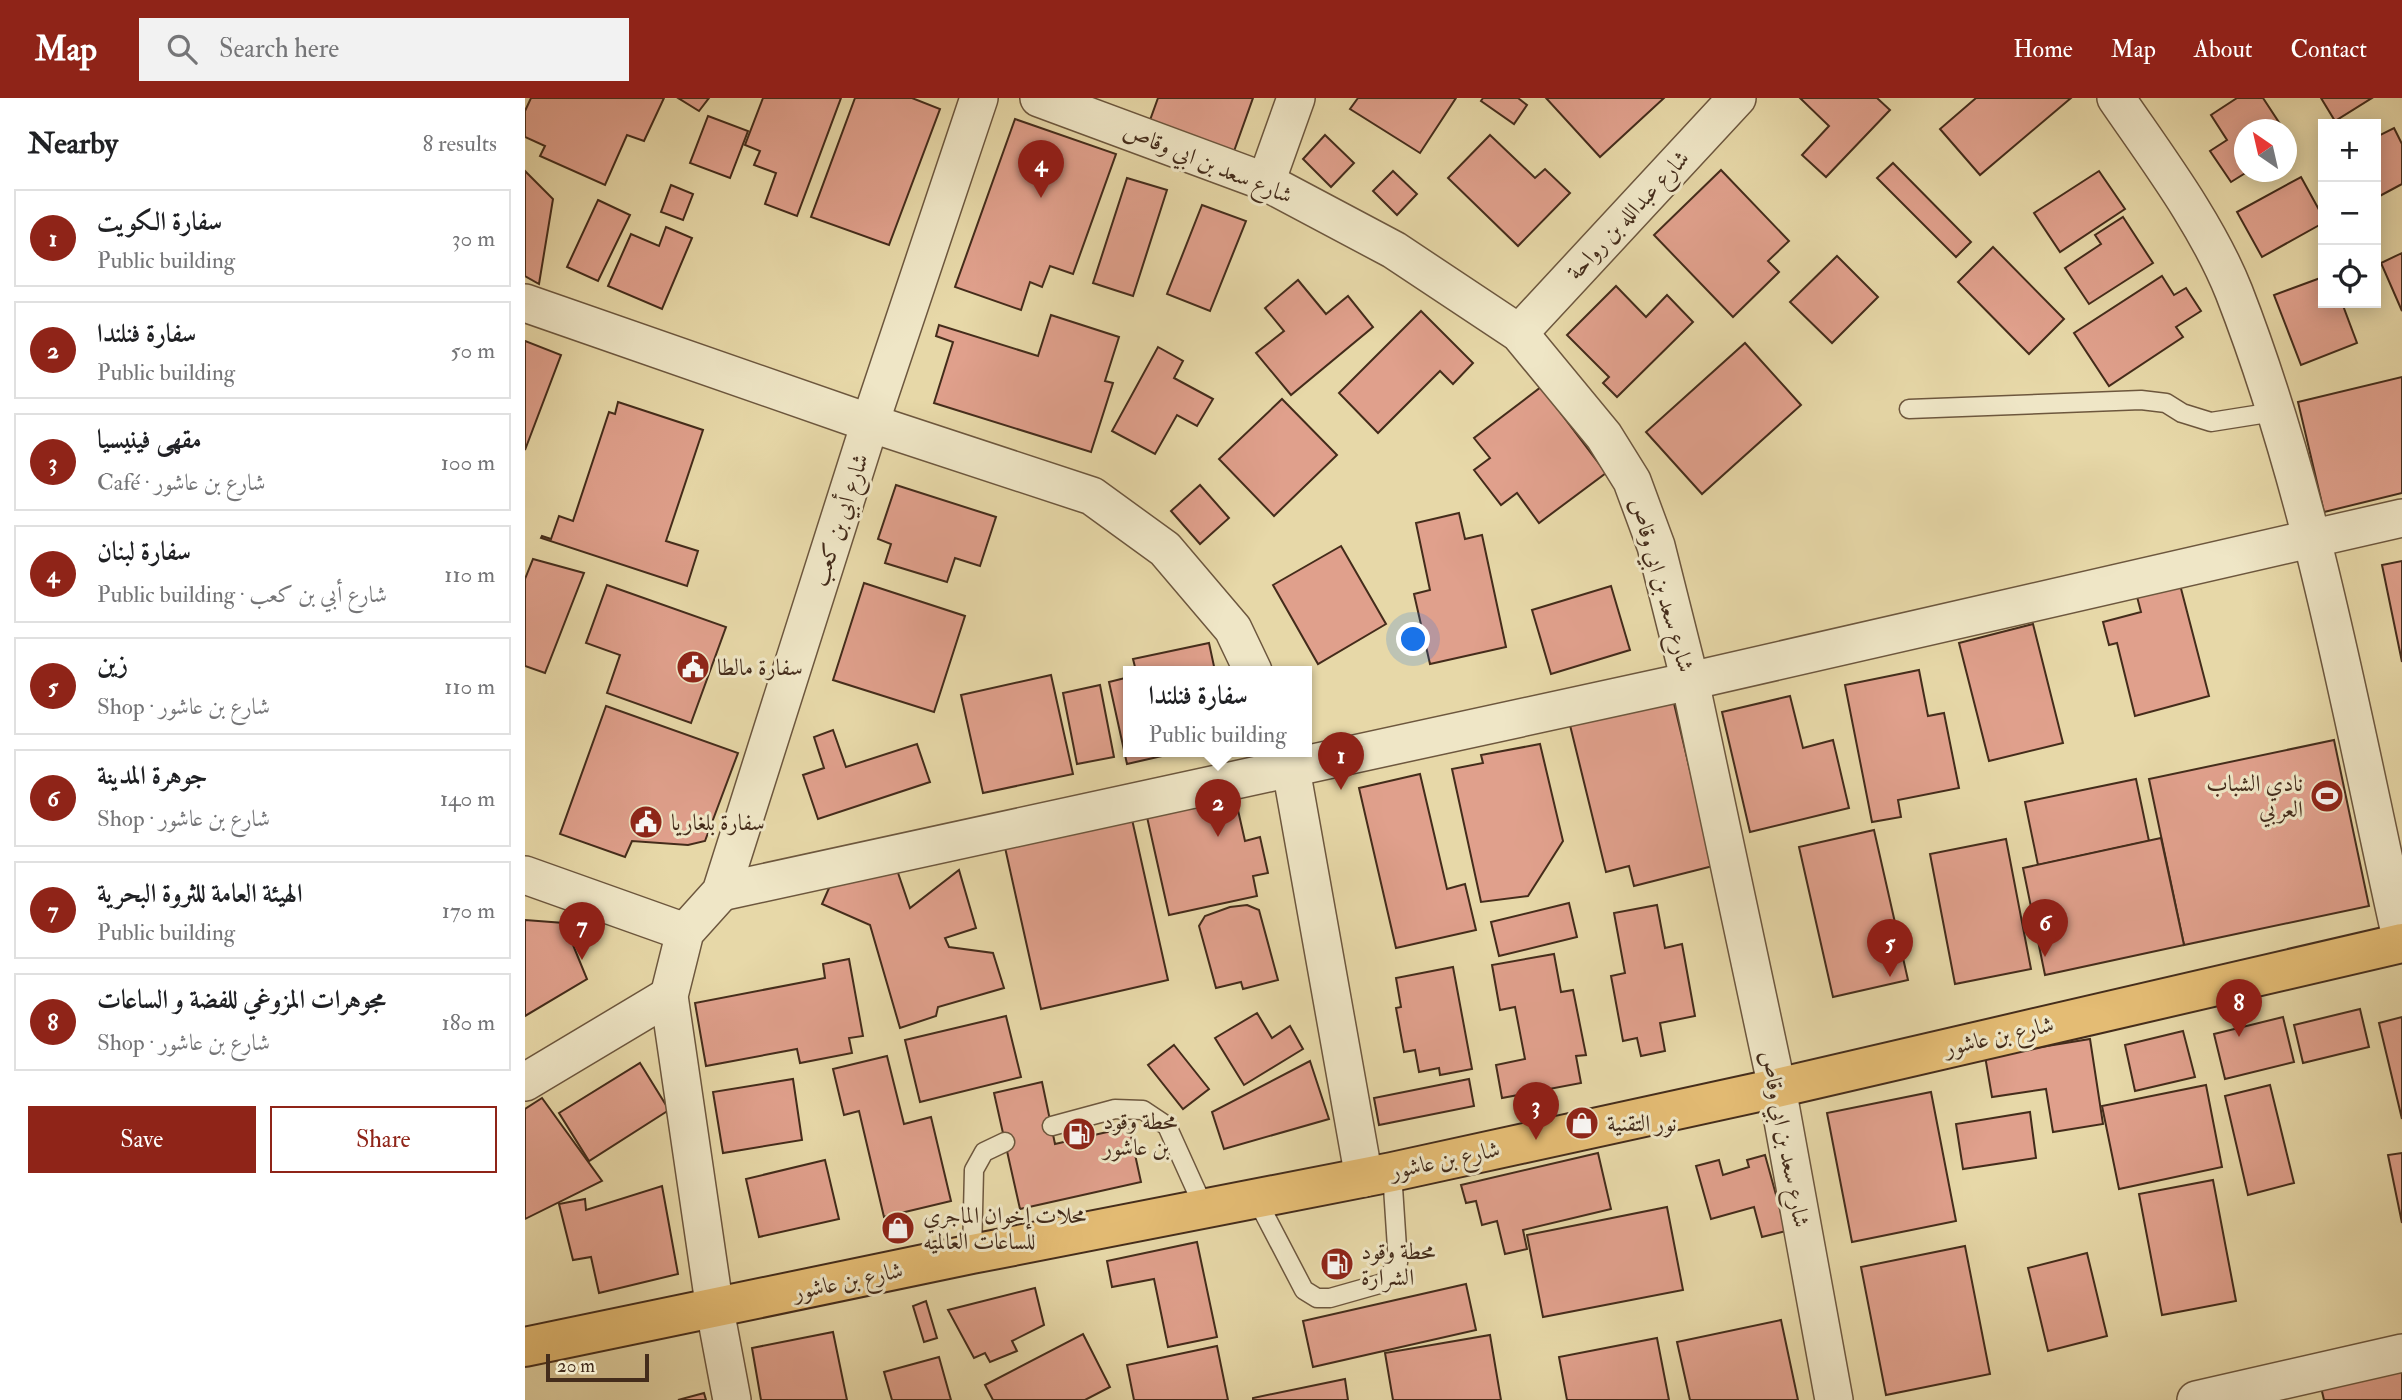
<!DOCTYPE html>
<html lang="en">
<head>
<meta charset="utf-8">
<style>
  body { margin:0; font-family:"IM FELL Double Pica",Amiri,serif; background:#f2f2f2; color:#202124 }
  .controls { position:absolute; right:21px; top:21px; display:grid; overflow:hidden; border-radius:0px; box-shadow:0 4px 18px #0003 }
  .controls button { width:63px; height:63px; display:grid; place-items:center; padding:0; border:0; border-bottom:2px solid #e0e0e0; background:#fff; color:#202124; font:35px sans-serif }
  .compass { position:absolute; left:1709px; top:21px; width:63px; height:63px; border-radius:50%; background:#fff; box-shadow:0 4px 18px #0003; rotate:326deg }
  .scale { position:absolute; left:21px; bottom:18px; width:103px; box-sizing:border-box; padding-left:7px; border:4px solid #442c1b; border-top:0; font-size:19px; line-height:24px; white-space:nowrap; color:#442c1b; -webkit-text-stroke:5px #efe6c6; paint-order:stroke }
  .you { position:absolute; left:889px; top:542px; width:24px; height:24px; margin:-18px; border:5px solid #fff; border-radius:50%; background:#1a73e8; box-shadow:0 0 0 10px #1a73e833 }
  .badge { display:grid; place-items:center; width:46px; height:46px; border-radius:50%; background:#8f2418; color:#fff; font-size:23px; font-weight:700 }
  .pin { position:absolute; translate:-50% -58px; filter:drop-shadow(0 2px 4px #0008) }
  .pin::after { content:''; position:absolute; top:37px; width:24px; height:21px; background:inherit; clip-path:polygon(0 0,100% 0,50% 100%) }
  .popup { position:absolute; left:598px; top:568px; width:189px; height:91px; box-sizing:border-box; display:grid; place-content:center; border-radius:0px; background:#fff; filter:drop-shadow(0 2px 5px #0005); font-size:23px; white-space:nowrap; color:#757577 }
  .popup b { font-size:26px; color:#202124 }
  .popup::after { content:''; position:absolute; left:50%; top:100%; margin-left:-14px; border:14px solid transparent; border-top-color:#fff }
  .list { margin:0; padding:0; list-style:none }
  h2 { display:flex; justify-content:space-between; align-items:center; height:91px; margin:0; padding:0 28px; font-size:30px }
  h2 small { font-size:23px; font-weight:400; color:#757577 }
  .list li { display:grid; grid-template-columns:46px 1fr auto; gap:21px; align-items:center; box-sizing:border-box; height:98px; margin:0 14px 14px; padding:0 14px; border:2px solid #e0e0e0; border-radius:0px }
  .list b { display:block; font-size:26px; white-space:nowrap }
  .list p { margin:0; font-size:23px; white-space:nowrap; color:#757577 }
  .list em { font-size:23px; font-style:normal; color:#757577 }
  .actions { display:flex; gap:14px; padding:21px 28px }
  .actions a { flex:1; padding:16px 0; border:2px solid #8f2418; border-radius:0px; text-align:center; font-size:24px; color:#8f2418 }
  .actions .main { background:#8f2418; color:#fff }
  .icon { flex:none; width:38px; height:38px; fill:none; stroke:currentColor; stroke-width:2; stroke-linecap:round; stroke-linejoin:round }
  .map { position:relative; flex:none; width:1877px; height:1302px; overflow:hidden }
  header { display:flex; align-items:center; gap:42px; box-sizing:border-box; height:98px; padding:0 35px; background:#8f2418; color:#fff }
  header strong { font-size:33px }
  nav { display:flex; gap:38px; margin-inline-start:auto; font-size:24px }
  .search { width:490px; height:63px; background:#f2f2f2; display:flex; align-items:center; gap:18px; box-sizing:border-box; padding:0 24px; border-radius:0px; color:#757577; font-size:26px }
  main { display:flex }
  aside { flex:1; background:#fff }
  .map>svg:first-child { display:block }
  .building { fill:#e0a08c; stroke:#442c1b; stroke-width:2 }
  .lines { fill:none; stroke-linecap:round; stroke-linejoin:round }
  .lane-casing { stroke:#6d573e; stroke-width:21 }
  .street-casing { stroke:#6d573e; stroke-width:40 }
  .primary-casing { stroke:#442c1b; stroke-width:42 }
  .lane { stroke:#efe6c6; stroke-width:18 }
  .street { stroke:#efe6c6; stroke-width:37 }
  .primary { stroke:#e4bc74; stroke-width:38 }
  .labels { text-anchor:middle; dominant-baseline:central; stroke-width:6; stroke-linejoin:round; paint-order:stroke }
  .street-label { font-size:23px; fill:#442c1b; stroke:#efe6c6 }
  .poi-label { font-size:23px; fill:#442c1b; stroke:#efe6c6; text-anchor:start }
</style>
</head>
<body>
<header>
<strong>Map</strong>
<div class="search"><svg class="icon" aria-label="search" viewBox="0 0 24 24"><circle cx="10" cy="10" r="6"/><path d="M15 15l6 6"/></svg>Search here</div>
<nav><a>Home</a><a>Map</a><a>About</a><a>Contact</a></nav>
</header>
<main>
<aside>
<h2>Nearby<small>8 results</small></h2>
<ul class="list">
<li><span class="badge">1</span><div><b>سفارة الكويت</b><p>Public building</p></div><em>30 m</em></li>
<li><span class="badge">2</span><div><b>سفارة فنلندا</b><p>Public building</p></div><em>50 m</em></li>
<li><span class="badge">3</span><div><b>مقهى فينيسيا</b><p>Café · شارع بن عاشور</p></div><em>100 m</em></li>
<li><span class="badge">4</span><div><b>سفارة لبنان</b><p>Public building · شارع أبي بن كعب</p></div><em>110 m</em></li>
<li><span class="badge">5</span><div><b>زين</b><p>Shop · شارع بن عاشور</p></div><em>110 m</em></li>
<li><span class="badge">6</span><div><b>جوهرة المدينة</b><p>Shop · شارع بن عاشور</p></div><em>140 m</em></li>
<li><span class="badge">7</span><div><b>الهيئة العامة للثروة البحرية</b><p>Public building</p></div><em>170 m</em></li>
<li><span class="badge">8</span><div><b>مجوهرات المزوغي للفضة و الساعات</b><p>Shop · شارع بن عاشور</p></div><em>180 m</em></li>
</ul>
<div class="actions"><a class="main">Save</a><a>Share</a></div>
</aside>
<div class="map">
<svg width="1877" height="1302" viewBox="0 0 1877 1302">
  <rect width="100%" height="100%" fill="#e7d8a8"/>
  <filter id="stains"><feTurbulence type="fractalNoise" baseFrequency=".00286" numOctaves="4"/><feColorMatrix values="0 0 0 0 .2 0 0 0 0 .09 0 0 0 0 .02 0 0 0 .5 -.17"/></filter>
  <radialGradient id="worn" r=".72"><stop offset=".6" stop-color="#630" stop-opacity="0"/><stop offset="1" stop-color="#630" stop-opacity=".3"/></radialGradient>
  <g class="building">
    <polygon points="6,0 139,0 119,43 102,37 80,87 15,58 20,48 0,39 0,13"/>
    <polygon points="153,0 184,0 174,13"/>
    <polygon points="238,0 316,0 272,118 240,106 251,75 229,67 235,53 220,47"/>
    <polygon points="330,0 387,0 415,11 364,147 286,119"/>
    <polygon points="633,0 728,0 708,56 624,25"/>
    <polygon points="833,0 931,0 895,55 825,11"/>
    <polygon points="958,0 993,0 1002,7 989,26 956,3"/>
    <polygon points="1021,0 1139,0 1075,59"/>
    <polygon points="1275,0 1352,0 1365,12 1301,79 1277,57 1304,28"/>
    <polygon points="1451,0 1546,0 1455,77 1415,31"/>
    <polygon points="1712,0 1738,0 1759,32 1720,32 1722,74 1706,84 1685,53 1702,42 1686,17"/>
    <polygon points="1796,0 1847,0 1810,23"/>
    <polygon points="183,18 223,33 205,80 165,65"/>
    <polygon points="490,21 591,56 548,176 525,168 517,189 505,184 496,212 430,189"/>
    <polygon points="1869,30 1877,46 1877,86 1851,100 1851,39"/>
    <polygon points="800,37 829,65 806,89 778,61"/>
    <polygon points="965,37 1010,80 1020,71 1045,95 993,148 923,80"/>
    <polygon points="1368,65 1446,144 1431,159 1352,80"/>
    <polygon points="1196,72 1264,143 1243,163 1254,174 1208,219 1129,137"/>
    <polygon points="0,73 28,101 14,186 0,178"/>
    <polygon points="868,73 892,96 872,117 848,93"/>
    <polygon points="1574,73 1600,111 1535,154 1509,115"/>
    <polygon points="1776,79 1798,119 1798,125 1737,159 1712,114"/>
    <polygon points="602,80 642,92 608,198 568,185"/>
    <polygon points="146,87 168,96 158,122 136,114"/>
    <polygon points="73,102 105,117 73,183 42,169"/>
    <polygon points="677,107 721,123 685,213 642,196"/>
    <polygon points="1598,119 1628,165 1564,206 1540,170 1576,146 1570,137"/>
    <polygon points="141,129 167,140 137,211 83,188 106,136 134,148"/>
    <polygon points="1468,149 1539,221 1504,256 1433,184"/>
    <polygon points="1877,155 1877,213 1856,165"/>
    <polygon points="1312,158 1353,199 1307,245 1265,204"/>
    <polygon points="1637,178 1649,197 1661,190 1676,213 1651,229 1658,239 1584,288 1549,235"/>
    <polygon points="1798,179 1798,205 1817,205 1832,245 1776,267 1749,197"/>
    <polygon points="773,182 801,216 823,198 848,229 766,297 731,255 759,233 740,210"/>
    <polygon points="1091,188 1121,219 1142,197 1168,224 1092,299 1078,285 1084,279 1042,237"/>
    <polygon points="896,213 948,265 928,286 915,273 853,335 814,295"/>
    <polygon points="526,217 594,239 580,283 588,285 566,354 409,305 428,244 411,238 414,227 513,258"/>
    <polygon points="0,243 36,257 0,352"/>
    <polygon points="1220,245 1276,307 1177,396 1121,334"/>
    <polygon points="633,249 658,263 649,280 688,301 672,328 652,317 630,356 587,333"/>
    <polygon points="1877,279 1877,395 1799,414 1773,304"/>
    <polygon points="1016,289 1081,375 1014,425 992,395 976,407 949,372 965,360 949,340"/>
    <polygon points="757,301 812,357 749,418 694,361"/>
    <polygon points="93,304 178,332 141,443 173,453 162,488 16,440 17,438 26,441 34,418 48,423 84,314 90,316"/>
    <polygon points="371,387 471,419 455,468 430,460 422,484 360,465 366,446 353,441"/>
    <polygon points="675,387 704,420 675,446 646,413"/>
    <polygon points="934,415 940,441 957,437 981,549 905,566 889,496 905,492 891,425"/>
    <polygon points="816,448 861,526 793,566 748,487"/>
    <polygon points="8,461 59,475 20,575 0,568 0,481"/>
    <polygon points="1877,463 1877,564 1857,467"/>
    <polygon points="1653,479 1684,598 1610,618 1592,545 1584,547 1578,524 1616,514 1610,491"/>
    <polygon points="339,485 440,518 409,614 308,582"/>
    <polygon points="82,487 201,529 166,625 82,595 95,557 61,545"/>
    <polygon points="1086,488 1105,552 1026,576 1007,512"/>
    <polygon points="1508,526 1538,645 1464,663 1434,545"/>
    <polygon points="684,545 690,573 611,573 608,561"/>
    <polygon points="1394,572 1403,618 1419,615 1434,690 1373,702 1376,719 1347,724 1320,587"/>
    <polygon points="526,577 548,676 458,695 436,597"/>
    <polygon points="604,579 604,653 659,653 602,666 584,584"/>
    <polygon points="575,587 589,659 552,666 538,595"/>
    <polygon points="1146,593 1188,768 1109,788 1104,768 1081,774 1043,619"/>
    <polygon points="1265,598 1278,650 1308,642 1324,710 1225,734 1197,614"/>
    <polygon points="81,608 213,655 180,743 163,747 107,743 100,759 35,736"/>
    <polygon points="308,632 321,669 392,646 405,684 293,721 278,677 299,670 289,639"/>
    <polygon points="1809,642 1844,808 1659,847 1624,681"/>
    <polygon points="1015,646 1038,743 1003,798 956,804 927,671 958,665 956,657"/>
    <polygon points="895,676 922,791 940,786 951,832 871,850 834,690"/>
    <polygon points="1611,681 1624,743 1513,767 1500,704"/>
    <polygon points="710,699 720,743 735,739 743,775 728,778 732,798 644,817 622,719"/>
    <polygon points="604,708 643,882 516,911 477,736"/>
    <polygon points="1349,732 1383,882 1308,899 1274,749"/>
    <polygon points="1636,740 1659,847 1520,877 1498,770"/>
    <polygon points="1481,741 1506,871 1430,886 1405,756"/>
    <polygon points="371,769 385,810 434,772 451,830 420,840 424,849 468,855 479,890 413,909 411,918 375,930 345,827 297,806 308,781"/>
    <polygon points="1044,805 1052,839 974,858 966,824"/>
    <polygon points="722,807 734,812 753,882 718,891 716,884 691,890 674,828 680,818 705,809"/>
    <polygon points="1132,807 1140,850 1157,846 1170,918 1135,925 1140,953 1116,958 1112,940 1098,943 1086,878 1100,875 1089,815"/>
    <polygon points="0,822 39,825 62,881 0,918"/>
    <polygon points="1029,856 1036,894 1048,892 1061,957 1051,958 1056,985 977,1000 971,967 1000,961 990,909 975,912 967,867"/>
    <polygon points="324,861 338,938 324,940 327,955 275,965 272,951 181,968 170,905 300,880 298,866"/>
    <polygon points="928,869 947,971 915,977 914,970 894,974 890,952 879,954 871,910 876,909 871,880"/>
    <polygon points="1835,911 1844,949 1778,965 1769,927"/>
    <polygon points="732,915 747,940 765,928 778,951 719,987 690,940"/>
    <polygon points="481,918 496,979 395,1004 380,942"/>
    <polygon points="1758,919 1769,964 1700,981 1689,936"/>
    <polygon points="1877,919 1877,1021 1854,925"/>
    <polygon points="1658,933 1670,979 1610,993 1600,947"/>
    <polygon points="1565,941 1578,1026 1528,1034 1521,991 1467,999 1460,958"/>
    <polygon points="649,947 684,991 658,1011 623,967"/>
    <polygon points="362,958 379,1026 406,1019 426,1103 359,1119 334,1013 319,1017 308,971"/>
    <polygon points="785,963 804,1021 699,1051 687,1014"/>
    <polygon points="115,965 144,1012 64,1063 34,1015"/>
    <polygon points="268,981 277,1042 198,1055 188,994"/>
    <polygon points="944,981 949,1008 854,1027 849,1000"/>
    <polygon points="517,984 530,1046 604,1029 616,1084 495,1111 469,995"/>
    <polygon points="1681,987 1697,1069 1594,1091 1577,1008"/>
    <polygon points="1745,987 1769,1085 1723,1097 1700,998"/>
    <polygon points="1406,994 1431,1123 1327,1144 1302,1015"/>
    <polygon points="17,1000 77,1083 0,1121 0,1011"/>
    <polygon points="1505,1014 1511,1060 1438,1071 1431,1026"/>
    <polygon points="1073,1055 1086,1111 998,1132 1002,1151 980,1156 972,1123 957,1127 951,1103 941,1105 936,1087"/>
    <polygon points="1877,1055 1877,1125 1863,1057"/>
    <polygon points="1240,1057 1261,1133 1237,1139 1229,1109 1186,1121 1171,1068 1194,1062 1198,1077 1224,1069 1222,1062"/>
    <polygon points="300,1062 314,1121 234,1139 221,1081"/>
    <polygon points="1688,1082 1711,1203 1637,1217 1614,1096"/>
    <polygon points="137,1088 153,1176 74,1195 66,1159 48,1162 34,1106 60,1101 61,1112"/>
    <polygon points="1142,1109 1158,1192 1018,1219 1002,1137"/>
    <polygon points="672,1144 692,1239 643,1249 629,1181 587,1189 582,1163"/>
    <polygon points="1440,1148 1465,1276 1361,1297 1336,1169"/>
    <polygon points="1562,1155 1582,1238 1523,1253 1503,1170"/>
    <polygon points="941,1186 951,1232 788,1269 778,1223"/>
    <polygon points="510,1190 519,1227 487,1243 492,1253 465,1264 460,1255 449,1260 423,1212"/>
    <polygon points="401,1203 412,1240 399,1244 388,1208"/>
    <polygon points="1256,1222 1273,1302 1165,1302 1152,1244"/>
    <polygon points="308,1234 322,1302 236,1302 227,1250"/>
    <polygon points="558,1236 585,1289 560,1302 468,1302 460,1287"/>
    <polygon points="965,1237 976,1302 868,1302 860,1255"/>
    <polygon points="1132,1240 1144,1302 1042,1302 1034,1259"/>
    <polygon points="692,1248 703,1302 609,1302 602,1267"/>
    <polygon points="414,1259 426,1302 367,1302 359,1274"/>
    <polygon points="1877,1269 1877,1302 1799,1302 1795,1285"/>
    <polygon points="820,1281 823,1302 728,1302 728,1300"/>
    <polygon points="179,1295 181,1302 153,1302"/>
  </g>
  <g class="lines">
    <defs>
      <g id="lane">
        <polyline points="1384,311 1616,302 1641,305 1657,315 1686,324 1749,314"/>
        <polyline points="527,1028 590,1011 618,1012 642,1028 680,1112"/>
        <polyline points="732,1102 779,1192 792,1200 805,1200 858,1185 873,1165 867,1074"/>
        <polyline points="447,1156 449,1072 459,1054 480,1044"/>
      </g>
      <g id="street">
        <polyline points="514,0 741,84 869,152 994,235 1079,338 1107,383 1131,448 1165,583 1252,990 1309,1302"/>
        <path d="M1591,0C1632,60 1682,126 1709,194C1790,402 1828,627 1877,844"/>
        <polyline points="741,84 771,0"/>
        <polyline points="0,205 345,325 567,398 640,451 708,531 728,573"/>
        <polyline points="994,235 1212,0"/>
        <polyline points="760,653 766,671 839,1080"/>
        <polyline points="0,777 160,834"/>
        <polyline points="196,794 1165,583 1877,420"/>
        <polyline points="0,984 144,898"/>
        <polyline points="207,1302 190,1212 144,898 160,834 196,794 345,325 454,0"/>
        <polyline points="1671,1302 1877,1255"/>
      </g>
      <polyline id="primary" points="0,1249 447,1156 867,1074 1252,990 1877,845"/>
    </defs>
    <use href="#lane" class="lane-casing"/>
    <use href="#street" class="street-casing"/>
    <use href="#primary" class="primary-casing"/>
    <use href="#lane" class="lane"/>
    <use href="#street" class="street"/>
    <use href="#primary" class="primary"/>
  </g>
  <defs>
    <symbol id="civic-disc" viewBox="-11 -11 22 22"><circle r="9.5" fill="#8f2418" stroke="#efe6c6"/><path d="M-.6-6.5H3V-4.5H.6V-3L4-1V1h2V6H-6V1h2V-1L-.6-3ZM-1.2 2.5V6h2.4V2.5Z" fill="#fff"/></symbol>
    <symbol id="stadium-disc" viewBox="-11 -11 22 22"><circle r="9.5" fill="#8f2418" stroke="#efe6c6"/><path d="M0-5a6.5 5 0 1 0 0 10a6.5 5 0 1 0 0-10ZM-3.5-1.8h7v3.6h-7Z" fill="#fff"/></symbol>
    <symbol id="shop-disc" viewBox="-11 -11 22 22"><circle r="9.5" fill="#8f2418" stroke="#efe6c6"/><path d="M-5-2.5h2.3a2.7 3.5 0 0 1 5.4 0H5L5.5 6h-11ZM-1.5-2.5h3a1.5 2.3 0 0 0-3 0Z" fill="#fff"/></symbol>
    <symbol id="fuel-disc" viewBox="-11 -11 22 22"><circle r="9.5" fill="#8f2418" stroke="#efe6c6"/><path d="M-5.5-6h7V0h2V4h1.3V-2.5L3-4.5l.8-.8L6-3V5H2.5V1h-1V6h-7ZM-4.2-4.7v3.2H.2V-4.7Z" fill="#fff"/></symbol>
  </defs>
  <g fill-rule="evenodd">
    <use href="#civic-disc" x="149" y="550" width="38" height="38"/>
    <use href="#stadium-disc" x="1783" y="679" width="38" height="38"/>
    <use href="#civic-disc" x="102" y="705" width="38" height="38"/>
    <use href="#shop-disc" x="1038" y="1006" width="38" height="38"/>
    <use href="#fuel-disc" x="535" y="1017" width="38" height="38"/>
    <use href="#shop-disc" x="354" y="1111" width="38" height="38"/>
    <use href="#fuel-disc" x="793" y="1147" width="38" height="38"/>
  </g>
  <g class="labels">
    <g class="street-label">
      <text transform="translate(683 65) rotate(22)">شارع سعد بن ابي وقاص</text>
      <text transform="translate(1103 117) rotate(-47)">شارع عبدالله بن رواحة</text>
      <text transform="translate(315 422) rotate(-72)">شارع أبي بن كعب</text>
      <text transform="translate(1137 487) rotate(74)">شارع سعد بن ابي وقاص</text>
      <text transform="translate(1474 938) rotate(-13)">شارع بن عاشور</text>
      <text transform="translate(1260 1041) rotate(79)">شارع سعد بن ابي وقاص</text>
      <text transform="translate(920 1062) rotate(-12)">شارع بن عاشور</text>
      <text transform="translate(323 1183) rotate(-12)">شارع بن عاشور</text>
    </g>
    <g class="poi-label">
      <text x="192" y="569">سفارة مالطا</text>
      <text x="1778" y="685" text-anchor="end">نادي الشباب<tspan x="1778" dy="26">العربي</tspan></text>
      <text x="146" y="724">سفارة بلغاريا</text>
      <text x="578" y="1023">محطة وقود<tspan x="578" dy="26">بن عاشور</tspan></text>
      <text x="1082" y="1025">نور التقنية</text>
      <text x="398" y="1117">محلات إخوان الماجري<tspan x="398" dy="26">للساعات العالميه</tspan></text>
      <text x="836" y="1153">محطة وقود<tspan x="836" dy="26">الشرارة</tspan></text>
    </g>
  </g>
  <rect width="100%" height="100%" filter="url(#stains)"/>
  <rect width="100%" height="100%" fill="url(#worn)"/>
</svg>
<div class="controls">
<button>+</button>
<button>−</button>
<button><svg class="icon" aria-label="locate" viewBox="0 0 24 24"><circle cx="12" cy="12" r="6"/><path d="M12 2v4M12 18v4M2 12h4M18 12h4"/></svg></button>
</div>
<svg class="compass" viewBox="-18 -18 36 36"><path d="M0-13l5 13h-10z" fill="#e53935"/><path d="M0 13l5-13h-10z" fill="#757577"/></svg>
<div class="scale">20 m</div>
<div class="you"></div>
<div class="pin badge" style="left:816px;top:692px">1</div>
<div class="pin badge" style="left:693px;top:739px">2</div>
<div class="popup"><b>سفارة فنلندا</b>Public building</div>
<div class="pin badge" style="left:1011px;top:1042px">3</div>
<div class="pin badge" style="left:516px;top:100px">4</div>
<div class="pin badge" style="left:1365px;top:879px">5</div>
<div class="pin badge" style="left:1520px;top:859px">6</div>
<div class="pin badge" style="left:57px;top:862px">7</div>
<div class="pin badge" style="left:1714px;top:939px">8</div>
</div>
</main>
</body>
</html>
